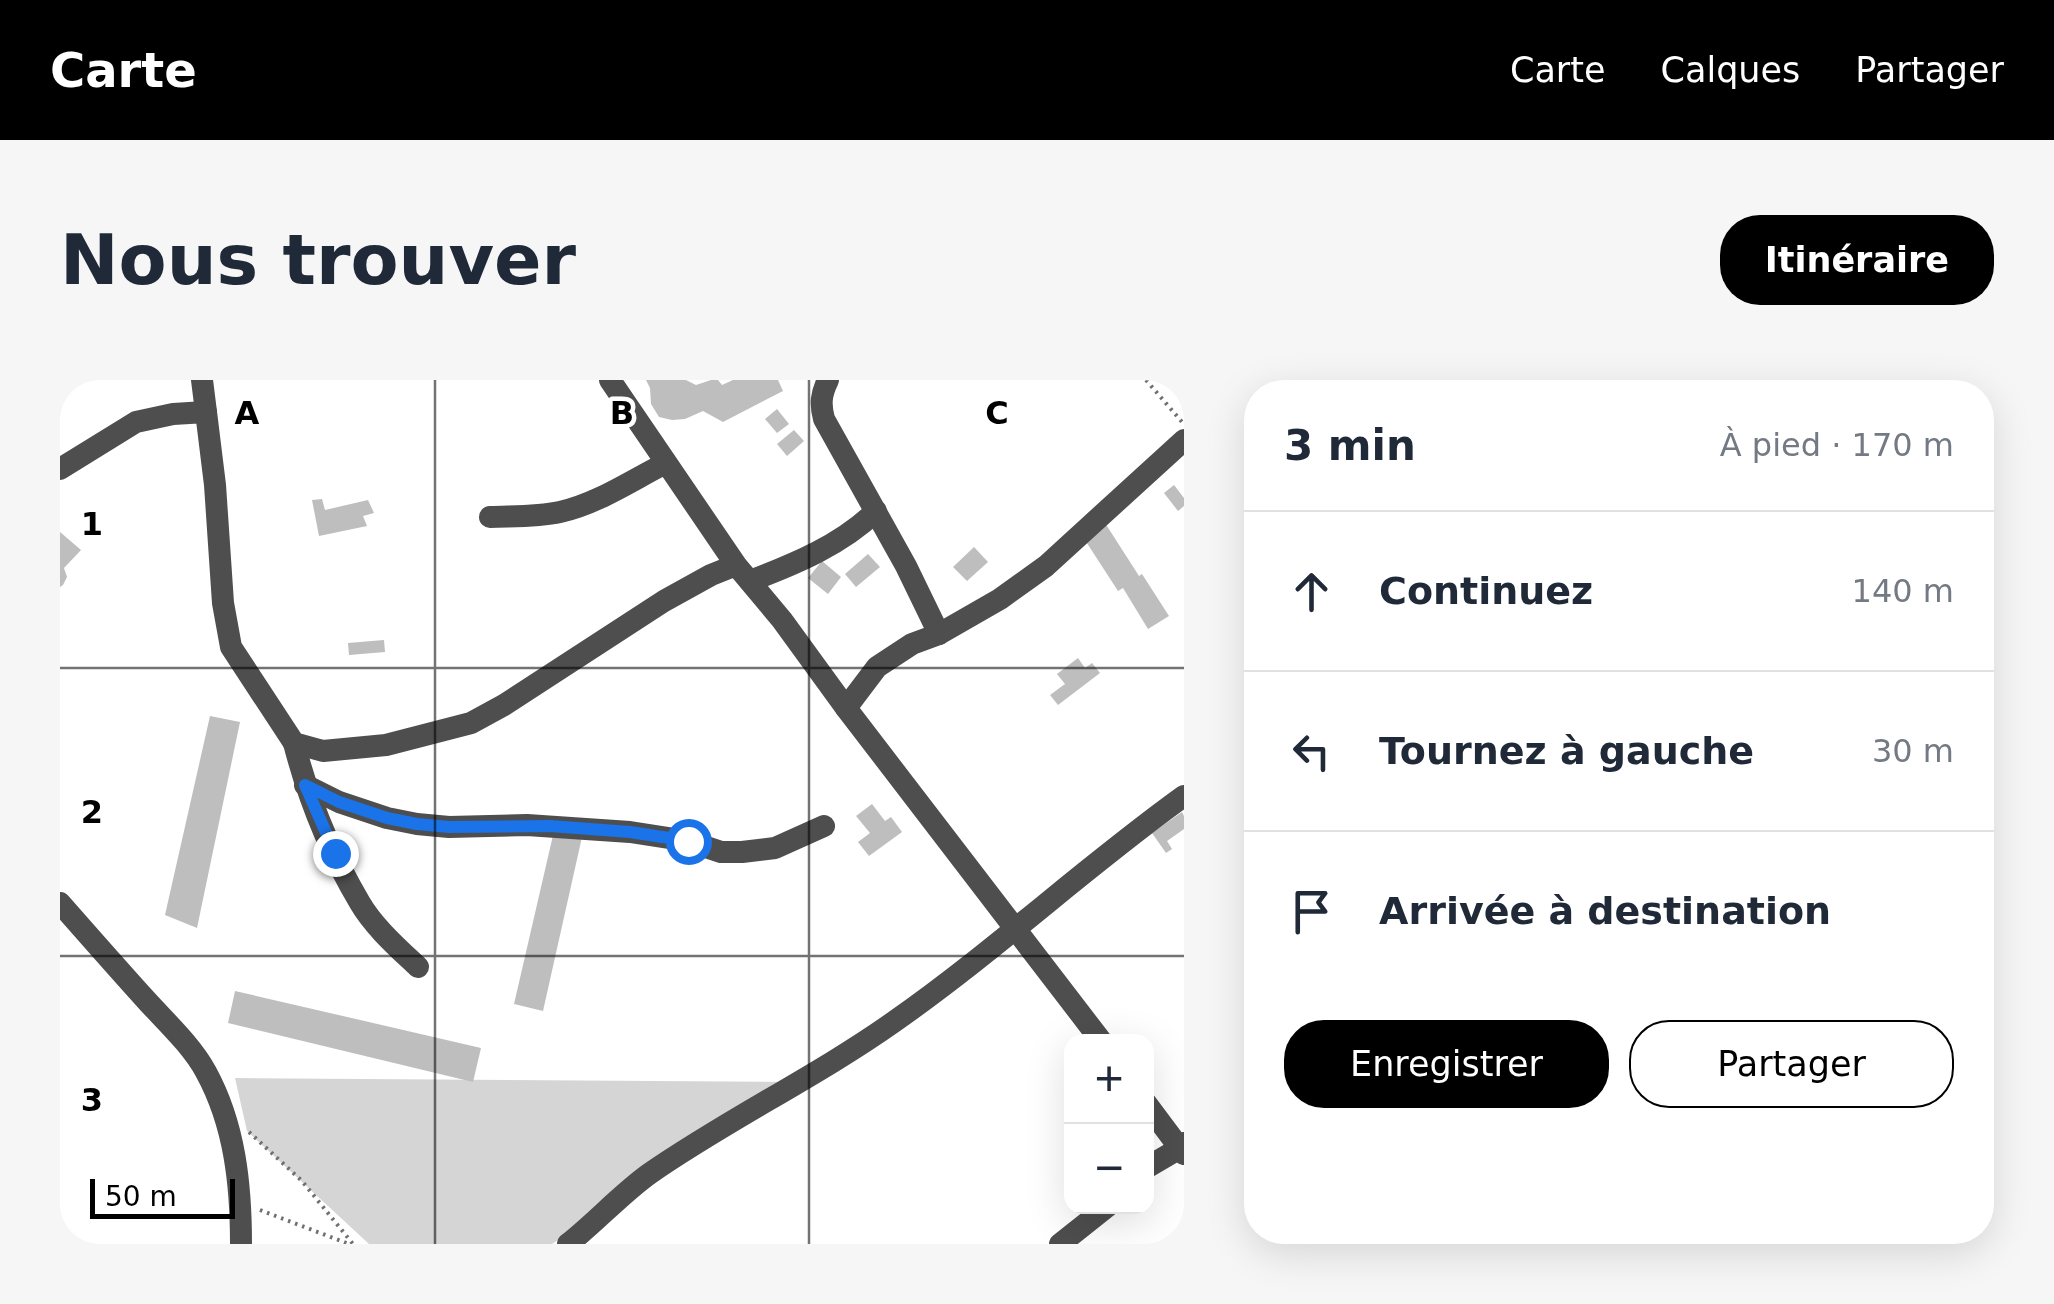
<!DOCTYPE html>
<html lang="fr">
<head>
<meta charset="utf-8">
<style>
  body { margin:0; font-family:"DejaVu Sans",sans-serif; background:#f6f6f7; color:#1f2937 }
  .controls { position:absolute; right:30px; bottom:30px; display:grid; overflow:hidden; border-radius:20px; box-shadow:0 10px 40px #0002 }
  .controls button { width:90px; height:90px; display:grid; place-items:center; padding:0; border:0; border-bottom:2px solid #e0e1e3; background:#fff; color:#1f2937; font:50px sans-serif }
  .scale { position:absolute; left:30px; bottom:25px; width:145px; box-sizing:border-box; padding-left:10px; border:5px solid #000; border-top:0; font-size:28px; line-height:35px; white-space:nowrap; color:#000; -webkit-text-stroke:8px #fff; paint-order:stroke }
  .stop { position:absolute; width:30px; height:30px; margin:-22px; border:8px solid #1a73e8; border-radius:50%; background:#fff }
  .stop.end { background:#1a73e8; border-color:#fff; box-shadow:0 2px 10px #0008 }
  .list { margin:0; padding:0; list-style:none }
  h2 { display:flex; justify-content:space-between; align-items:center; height:130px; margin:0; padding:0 40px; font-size:42px }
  h2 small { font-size:32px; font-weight:400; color:#747a83 }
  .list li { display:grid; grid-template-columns:65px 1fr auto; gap:30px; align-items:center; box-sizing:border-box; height:160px; padding:0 40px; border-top:2px solid #e0e1e3 }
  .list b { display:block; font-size:38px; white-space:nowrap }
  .list em { font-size:32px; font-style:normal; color:#747a83 }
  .actions { display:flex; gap:20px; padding:30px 40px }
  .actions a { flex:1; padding:22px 0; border:2px solid #000; border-radius:40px; text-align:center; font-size:35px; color:#000 }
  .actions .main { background:#000; color:#fff }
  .icon { flex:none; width:55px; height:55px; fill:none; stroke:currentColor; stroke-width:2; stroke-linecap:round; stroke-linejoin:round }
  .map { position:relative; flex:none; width:1124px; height:864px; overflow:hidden; border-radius:40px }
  header { display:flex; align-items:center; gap:60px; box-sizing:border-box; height:140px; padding:0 50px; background:#000; color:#fff }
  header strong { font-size:48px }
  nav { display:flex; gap:55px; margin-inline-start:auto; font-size:35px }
  .intro { display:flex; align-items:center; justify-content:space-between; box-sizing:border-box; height:240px; padding:0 60px }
  h1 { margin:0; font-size:70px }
  .button { padding:25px 45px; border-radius:40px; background:#000; color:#fff; font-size:35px; font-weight:700 }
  main { display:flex; gap:60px; padding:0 60px }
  aside { flex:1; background:#fff; border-radius:40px; box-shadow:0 10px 40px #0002 }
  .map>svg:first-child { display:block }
  .green { fill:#d5d5d5 }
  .building { fill:#bebebe }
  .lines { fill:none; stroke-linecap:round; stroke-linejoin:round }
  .path { stroke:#707070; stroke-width:4; stroke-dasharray:2.5 5; stroke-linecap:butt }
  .minor { stroke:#4e4e4e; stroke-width:22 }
  .route { stroke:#1a73e8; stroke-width:12 }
  .grid { fill:none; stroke:#000; stroke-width:2.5; stroke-opacity:0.55 }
  .grid-label { font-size:32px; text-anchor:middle; font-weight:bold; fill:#000; stroke:#fff; stroke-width:9; stroke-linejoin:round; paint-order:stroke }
</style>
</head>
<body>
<header>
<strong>Carte</strong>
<nav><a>Carte</a><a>Calques</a><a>Partager</a></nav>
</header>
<div class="intro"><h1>Nous trouver</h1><a class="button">Itinéraire</a></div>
<main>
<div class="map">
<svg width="1124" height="864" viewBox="0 0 1124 864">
  <rect width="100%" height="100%" fill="#fff"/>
  <polygon class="green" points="175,698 737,702 492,864 309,864 187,751"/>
  <g class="building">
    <polygon points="586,0 626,0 636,5 651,0 658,0 662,5 673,0 718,0 723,11 663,42 643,31 625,39 612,40 599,37 591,24 590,8"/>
    <polygon points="717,29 729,44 717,53 705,39"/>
    <polygon points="734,50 744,61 727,76 717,64"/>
    <polygon points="1114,105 1124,118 1124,126 1118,131 1104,113"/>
    <polygon points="262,119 265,130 308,120 314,133 303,136 307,146 259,156 252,120"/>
    <polygon points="1045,143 1079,196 1082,194 1109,236 1088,249 1063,208 1058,211 1023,157"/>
    <polygon points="0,152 21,170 4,188 7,197 3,205 0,207"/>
    <polygon points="914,167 928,182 907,201 893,187"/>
    <polygon points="808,174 820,187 796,207 785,194"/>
    <polygon points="762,181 781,197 768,214 748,198"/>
    <polygon points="324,260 325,272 289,275 288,263"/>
    <polygon points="1018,278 1025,288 1032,283 1040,293 998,325 990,315 1005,304 997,294"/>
    <polygon points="150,336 180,342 137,548 105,535"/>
    <polygon points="812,424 825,441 831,437 842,452 809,476 798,462 810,453 796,436"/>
    <polygon points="1122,432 1124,436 1124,449 1107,461 1112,469 1106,473 1092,453"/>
    <polygon points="494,451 522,457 483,631 454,624"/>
    <polygon points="175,611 421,668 413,702 168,643"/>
  </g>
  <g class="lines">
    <g class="path">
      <polyline points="1086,0 1122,42"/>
      <polyline points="189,752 242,801 293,864"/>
      <polyline points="200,830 289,864"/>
    </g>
    <g class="minor">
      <polyline points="142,0 146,32"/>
      <polyline points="550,0 676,185 722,240 786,328 1042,662"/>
      <path d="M768,0C761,14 760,24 764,39L846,186L879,254"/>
      <polyline points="0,89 76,42 113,34 146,32 155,105 163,223 171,267 234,363 263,371 326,365 411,343 444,325 604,221 651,195 676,185"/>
      <path d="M430,137C453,136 477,137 500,132C537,124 572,100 606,83"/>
      <path d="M690,201C735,184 781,165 816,131"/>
      <polyline points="786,328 817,287 852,264 879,254 940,219 986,186 1124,60"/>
      <path d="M234,363C248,418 271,474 300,523C314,547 338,568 358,587"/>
      <polyline points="245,405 279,422 327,438 357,444 389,447 467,445 570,452 628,461 661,472 682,472 715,468 764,446"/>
      <path d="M0,523C29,556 58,589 87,621C107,643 132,666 146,692C175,745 181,805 181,864"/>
      <polyline points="1086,723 1124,774"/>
      <polyline points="1086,788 1120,768 1124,763"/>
      <path d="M508,864C536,842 560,815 589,794C668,739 756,697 835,641C935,571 1025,487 1124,416"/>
      <polyline points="1000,864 1048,826"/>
    </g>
  </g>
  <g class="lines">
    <polyline class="route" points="275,473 245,405 279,422 327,438 357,444 389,447 490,446 570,452 628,461"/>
  </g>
  <path class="grid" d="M375,0V864M749,0V864M0,288H1124M0,576H1124"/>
  <g class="grid-label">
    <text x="187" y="44">A</text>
    <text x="562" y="44">B</text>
    <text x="937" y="44">C</text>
    <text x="32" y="155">1</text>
    <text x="32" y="443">2</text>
    <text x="32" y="731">3</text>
  </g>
</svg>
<div class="controls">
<button>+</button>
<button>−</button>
</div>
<div class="scale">50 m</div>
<div class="stop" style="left:628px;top:461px"></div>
<div class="stop end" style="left:275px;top:473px"></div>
</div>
<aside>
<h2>3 min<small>À pied · 170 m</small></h2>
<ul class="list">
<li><svg class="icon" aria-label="ahead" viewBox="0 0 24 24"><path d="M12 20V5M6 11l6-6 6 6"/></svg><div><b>Continuez</b></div><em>140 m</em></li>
<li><svg class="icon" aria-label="left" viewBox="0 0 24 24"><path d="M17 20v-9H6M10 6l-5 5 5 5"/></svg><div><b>Tournez à gauche</b></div><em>30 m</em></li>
<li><svg class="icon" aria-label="arrive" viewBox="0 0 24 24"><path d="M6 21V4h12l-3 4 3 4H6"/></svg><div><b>Arrivée à destination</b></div></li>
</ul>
<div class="actions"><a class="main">Enregistrer</a><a>Partager</a></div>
</aside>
</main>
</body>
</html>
